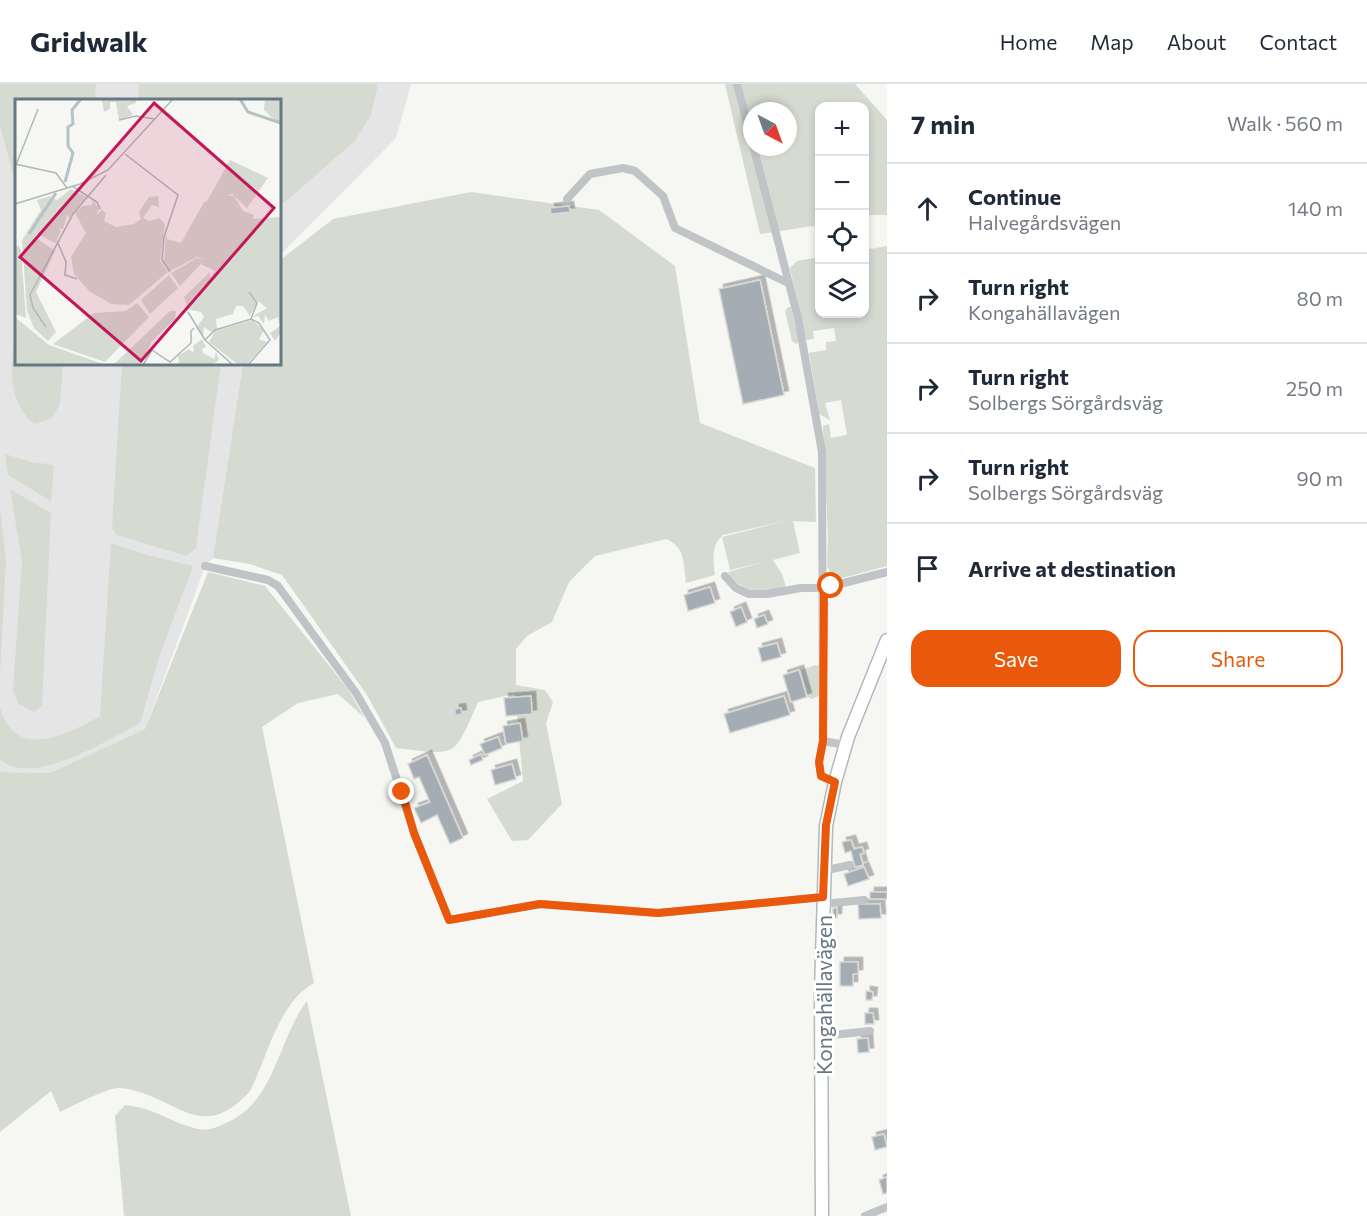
<!DOCTYPE html>
<html lang="en">
<head>
<meta charset="utf-8">
<style>
  body { margin:0; font-family:Commissioner,sans-serif; background:#f6f6f7; color:#1f2937 }
  .controls { position:absolute; right:18px; top:18px; display:grid; overflow:hidden; border-radius:12px; box-shadow:0 3px 9px #0003 }
  .controls button { width:54px; height:54px; display:grid; place-items:center; padding:0; border:0; border-bottom:2px solid #e0e1e3; background:#fff; color:#1f2937; font:30px sans-serif }
  .compass { position:absolute; left:743px; top:18px; width:54px; height:54px; border-radius:50%; background:#fff; box-shadow:0 3px 9px #0003; rotate:139deg }
  .stop { position:absolute; width:18px; height:18px; margin:-14px; border:4px solid #ea580c; border-radius:50%; background:#fff }
  .stop.end { background:#ea580c; border-color:#fff; box-shadow:0 2px 6px #0008 }
  .list { margin:0; padding:0; list-style:none }
  h2 { display:flex; justify-content:space-between; align-items:center; height:78px; margin:0; padding:0 24px; font-size:26px }
  h2 small { font-size:20px; font-weight:400; color:#747a83 }
  .list li { display:grid; grid-template-columns:39px 1fr auto; gap:18px; align-items:center; box-sizing:border-box; height:90px; padding:0 24px; border-top:2px solid #e0e1e3 }
  .list b { display:block; font-size:22px; white-space:nowrap }
  .list p { margin:0; font-size:20px; white-space:nowrap; color:#747a83 }
  .list em { font-size:20px; font-style:normal; color:#747a83 }
  .actions { display:flex; gap:12px; padding:18px 24px }
  .actions a { flex:1; padding:14px 0; border:2px solid #ea580c; border-radius:18px; text-align:center; font-size:21px; color:#ea580c }
  .actions .main { background:#ea580c; color:#fff }
  .icon { flex:none; width:33px; height:33px; fill:none; stroke:currentColor; stroke-width:2; stroke-linecap:round; stroke-linejoin:round }
  .map { position:relative; flex:none; width:887px; height:1132px; overflow:hidden }
  header { display:flex; align-items:center; gap:36px; box-sizing:border-box; height:84px; padding:0 30px; background:#fff; border-bottom:2px solid #e0e1e3 }
  header strong { font-size:28px }
  nav { display:flex; gap:33px; margin-inline-start:auto; font-size:21px }
  main { display:flex }
  aside { flex:1; background:#fff }
  .map>svg:first-child { display:block }
  .built { fill:#e4e5e4 }
  .green { fill:#d6dbd2; fill-rule:evenodd }
  .building { fill:#a4adb3; stroke:#d8d8d6; stroke-width:1.5; filter:url(#shadow) }
  .lines { fill:none; stroke-linecap:round; stroke-linejoin:round }
  .secondary-casing { stroke:#b2b8bc; stroke-width:15 }
  .street { stroke:#c0c4c7; stroke-width:8 }
  .secondary { stroke:#fff; stroke-width:12 }
  .route { stroke:#ea580c; stroke-width:8 }
  .labels { text-anchor:middle; dominant-baseline:central; stroke-width:6; stroke-linejoin:round; paint-order:stroke }
  .street-label { font-size:21px; fill:#667883; stroke:#fff }
  .inset-river { fill:none; stroke:#b5c2c6; stroke-width:3 }
  .inset-road { fill:none; stroke:#afb9bc; stroke-width:1.5 }
  .view { fill:#c2185b; fill-opacity:0.15; stroke:#c2185b; stroke-width:3 }
  .inset-edge { fill:none; stroke:#667883; stroke-width:3 }
</style>
</head>
<body>
<header>
<strong>Gridwalk</strong>
<nav><a>Home</a><a>Map</a><a>About</a><a>Contact</a></nav>
</header>
<main>
<div class="map">
<svg width="887" height="1132" viewBox="0 0 887 1132">
  <defs>
    <filter id="shadow"><feDropShadow dx="4.5" dy="-4.5" stdDeviation="0" flood-color="#0004"/></filter>
  </defs>
  <rect width="100%" height="100%" fill="#f6f6f3"/>
  <polygon class="built" points="0,0 411,0 396,54 279,172 279,16 16,16 16,279 243,279 213,474 205,483 145,645 50,689 0,688"/>
  <g class="green">
    <polygon points="0,0 96,0 95,16 16,16 16,102 0,41"/>
    <polygon points="139,0 378,0 371,31 355,57 279,123 279,16 138,16"/>
    <path d="M725,0H855L887,36V131H865L864,22H820L819,141L760,150ZM752,27H788V63H752Z"/>
    <path d="M471,108L599,126L675,182L700,339L815,384L816,438L793,437L800,469L773,476L782,490L786,503C762,508 743,511 728,488L768,477L730,486L722,453L790,436L723,451C711,461 713,477 715,491L686,499C683,480 686,463 666,455L595,472L569,498L552,538L527,552L516,565V601L545,606L553,618L546,639L562,720L528,756L512,757L487,715L523,697L515,610L478,618C453,675 458,671 396,664L367,611L282,491L250,480L213,474L243,279H279V177L333,135Z"/>
    <polygon points="887,162 887,482 839,495 831,490 827,482 828,453 823,342 829,340 831,354 847,351 841,316 825,319 830,336 819,330 809,269 826,266 826,258 836,257 834,244 813,247 814,255 806,256 790,184 797,177 819,173 820,230 864,230 865,166"/>
    <polygon points="788,223 791,223 799,257 796,260 792,257 785,227"/>
    <path d="M16,230V279H63L60,320L51,335L34,340C1,312 14,269 16,230Z"/>
    <polygon points="122,279 221,279 196,464 186,472 117,451 112,444"/>
    <polygon points="5,370 31,378 54,381 51,417 8,391"/>
    <polygon points="10,405 51,429 42,622 34,628 19,620 13,606 22,477"/>
    <polygon points="0,426 6,475 0,591"/>
    <path d="M111,459L147,471L193,482L160,570L140,639C110,655 30,705 0,675V624C16,678 68,650 100,632Z"/>
    <path d="M208,488L265,502L348,605L364,633L338,610L298,619L262,643L314,899C278,919 268,972 250,1007C200,1063 174,1009 120,1004C108,1003 73,1022 60,1028L51,1007L0,1048V688L50,689L145,645Z"/>
    <polygon points="816,581 820,583 821,611 812,615 808,613 801,586"/>
    <path d="M307,917L351,1132H124L115,1032L125,1021C156,1024 171,1039 198,1045C208,1047 215,1044 224,1040C276,1019 277,956 307,917Z"/>
  </g>
  <g class="building">
    <polygon points="569,122 570,128 551,130 550,124"/>
    <polygon points="760,196 784,311 743,320 719,205"/>
    <polygon points="710,503 715,519 688,527 684,511"/>
    <polygon points="741,523 747,538 736,543 730,528"/>
    <polygon points="764,531 768,540 757,544 754,535"/>
    <polygon points="777,559 781,573 762,578 758,564"/>
    <polygon points="799,586 807,613 791,618 783,591"/>
    <polygon points="531,612 532,630 506,632 504,614"/>
    <polygon points="784,612 790,631 730,649 724,630"/>
    <polygon points="461,624 462,630 455,631 455,625"/>
    <polygon points="520,639 523,657 506,660 503,642"/>
    <polygon points="498,653 502,664 485,671 480,660"/>
    <polygon points="481,670 483,676 471,681 469,676"/>
    <polygon points="427,671 463,754 450,760 437,731 421,739 414,724 430,718 419,693 414,695 408,680"/>
    <polygon points="512,680 516,695 495,701 491,686"/>
    <polygon points="851,756 854,765 862,763 864,769 860,770 863,781 855,783 851,767 845,769 842,758"/>
    <polygon points="864,783 869,795 848,802 844,790"/>
    <rect x="870" y="808" width="17" height="7"/>
    <polygon points="858,820 880,820 881,834 859,835"/>
    <rect x="833" y="824" width="4" height="10"/>
    <polygon points="840,878 858,878 858,890 853,890 853,902 840,902"/>
    <polygon points="866,907 873,908 872,916 866,916"/>
    <polygon points="865,929 873,929 874,940 865,940"/>
    <polygon points="868,954 869,968 858,969 857,955"/>
    <polygon points="884,1050 887,1063 875,1066 872,1053"/>
    <polygon points="887,1093 887,1109 883,1110 879,1096"/>
  </g>
  <g class="lines">
    <defs>
      <polyline id="secondary" points="822,1132 821,907 826,742 835,698 848,653 887,556"/>
    </defs>
    <use href="#secondary" class="secondary-casing"/>
    <g class="street">
      <polyline points="737,0 798,234 822,368 823,657"/>
      <polyline points="567,115 590,90 623,84 635,87 663,112 675,144 788,199"/>
      <polyline points="205,482 268,496 278,502 356,609 385,659 414,749 449,836 540,820 658,829 823,813"/>
      <polyline points="725,492 736,504 749,510 767,510 801,504 824,504 887,488"/>
      <polyline points="835,698 821,692 819,678 823,657 845,661"/>
      <polyline points="823,787 850,781"/>
      <polyline points="823,820 864,816"/>
      <polyline points="823,952 870,947"/>
      <polyline points="865,1132 887,1123"/>
    </g>
    <use href="#secondary" class="secondary"/>
  </g>
  <g class="lines">
    <polyline class="route" points="402,708 414,749 449,836 540,820 658,829 823,813 826,741 835,698 821,692 819,678 823,657 824,504 831,502"/>
  </g>
  <g class="labels">
    <g class="street-label">
      <text transform="translate(823 911) rotate(-90)">Kongahällavägen</text>
    </g>
  </g>
  <g transform="translate(15 15)">
    <rect width="266" height="266" fill="#f6f6f3"/>
    <path d="M87,0H121V4L112,7L118,16L104,21L101,3H95V10L89,13ZM250,0H265V26L249,11ZM215,61L253,79L232,109L217,95L192,102ZM56,90L71,98L54,119L52,115L48,130L42,129L46,132L40,144L23,135L20,138L40,152L21,193L41,233L33,242L19,229L12,212L7,141L26,111L22,101L35,97L42,101ZM210,96L219,97L228,112L239,116L238,120L265,118L266,233L260,242L255,234L265,227L263,218L254,222L250,216L249,225L243,217L237,218L252,209L243,202L235,217L228,207H221L218,215L201,220L202,230L196,233L189,228L188,238L181,229L189,218L186,213L172,210L200,172L186,165L165,187L156,174L182,159L189,160L182,158L155,172L149,163L151,133L152,140L166,144L189,103ZM143,97L144,108L137,106L128,119L134,122L144,119L150,125L145,162L153,173L114,206L96,205L74,192L59,175L56,158L71,134L60,114L67,107L77,106L78,101L84,110L81,116L87,111L91,114L89,122L101,128L119,125L126,120L124,113L134,98ZM3,146L6,151L11,219L0,215V149ZM195,173V179L172,206L169,198ZM154,176L163,189L135,215L126,201ZM122,204L134,218L90,263L38,245L79,214L111,212ZM155,212H161L160,220L137,242L126,265H99ZM0,218L34,246L88,265H0ZM237,221L249,231L244,240L252,243L232,265H222L194,243L200,232ZM187,240L191,248L187,250L188,254L199,260L201,253L204,261L198,265H164L163,257L174,250L179,254L178,247Z" fill="#d6dbd2"/>
    <path class="inset-river" d="M225,0L233,13L266,24M50,83L58,54L53,47V28L58,25L57,11L66,0M14,135L41,94"/>
    <path class="inset-road" d="M104,21L121,17L140,20M110,55L163,96L149,138L147,161L155,173M0,65L41,74L52,89M1,66L23,10M57,87L82,103L85,110M0,105L65,85L93,71L158,0M42,142L51,163L50,176L62,180M234,193L242,204L236,220M173,213L190,241M31,228L18,209L15,196L58,115L91,76M128,266L137,251L155,263L176,244V232L179,229M218,266L190,241L200,231L236,220L244,224L255,241L233,266"/>
    <path class="view" d="M139,4L259,109L126,262L5,158Z"/>
    <rect width="266" height="266" class="inset-edge"/>
  </g>
</svg>
<div class="controls">
<button>+</button>
<button>−</button>
<button><svg class="icon" aria-label="locate" viewBox="0 0 24 24"><circle cx="12" cy="12" r="6"/><path d="M12 2v4M12 18v4M2 12h4M18 12h4"/></svg></button>
<button><svg class="icon" aria-label="layers" viewBox="0 0 24 24"><path d="M12 4l9 5-9 5-9-5zM3 14l9 5 9-5"/></svg></button>
</div>
<svg class="compass" viewBox="-18 -18 36 36"><path d="M0-13l5 13h-10z" fill="#e53935"/><path d="M0 13l5-13h-10z" fill="#747a83"/></svg>
<div class="stop" style="left:831px;top:502px"></div>
<div class="stop end" style="left:402px;top:708px"></div>
</div>
<aside>
<h2>7 min<small>Walk · 560 m</small></h2>
<ul class="list">
<li><svg class="icon" aria-label="ahead" viewBox="0 0 24 24"><path d="M12 20V5M6 11l6-6 6 6"/></svg><div><b>Continue</b><p>Halvegårdsvägen</p></div><em>140 m</em></li>
<li><svg class="icon" aria-label="right" viewBox="0 0 24 24"><path d="M7 20v-9h11M14 6l5 5-5 5"/></svg><div><b>Turn right</b><p>Kongahällavägen</p></div><em>80 m</em></li>
<li><svg class="icon" aria-label="right" viewBox="0 0 24 24"><path d="M7 20v-9h11M14 6l5 5-5 5"/></svg><div><b>Turn right</b><p>Solbergs Sörgårdsväg</p></div><em>250 m</em></li>
<li><svg class="icon" aria-label="right" viewBox="0 0 24 24"><path d="M7 20v-9h11M14 6l5 5-5 5"/></svg><div><b>Turn right</b><p>Solbergs Sörgårdsväg</p></div><em>90 m</em></li>
<li><svg class="icon" aria-label="arrive" viewBox="0 0 24 24"><path d="M6 21V4h12l-3 4 3 4H6"/></svg><div><b>Arrive at destination</b></div></li>
</ul>
<div class="actions"><a class="main">Save</a><a>Share</a></div>
</aside>
</main>
</body>
</html>
